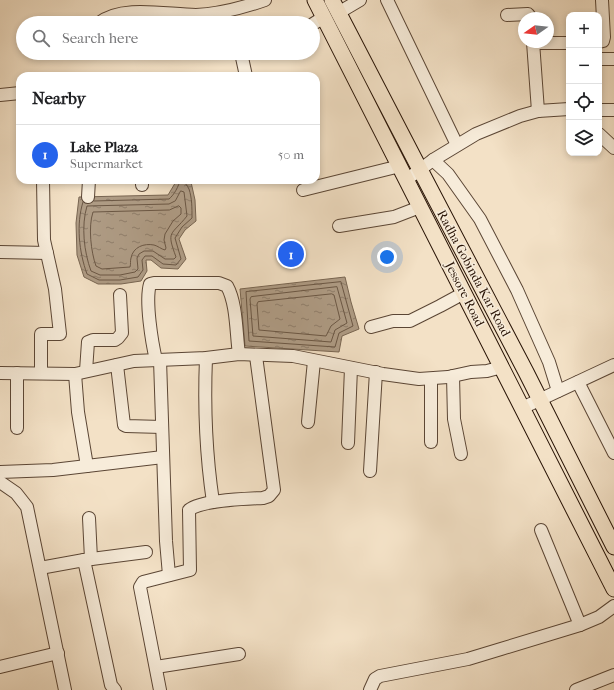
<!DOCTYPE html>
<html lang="en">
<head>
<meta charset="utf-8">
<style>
  body { margin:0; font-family:"IM FELL French Canon",serif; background:#f6f6f6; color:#202124 }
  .controls { position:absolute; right:12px; top:12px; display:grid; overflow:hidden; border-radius:8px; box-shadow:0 2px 6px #0003 }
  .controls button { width:36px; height:36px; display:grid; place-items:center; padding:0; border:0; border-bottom:1px solid #e0e0e0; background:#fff; color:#202124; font:20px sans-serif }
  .compass { position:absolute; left:518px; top:12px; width:36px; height:36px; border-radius:50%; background:#fff; box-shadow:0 2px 6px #0003; rotate:256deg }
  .you { position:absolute; left:387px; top:257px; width:14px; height:14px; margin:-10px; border:3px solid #fff; border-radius:50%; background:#1a73e8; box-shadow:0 0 0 6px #1a73e833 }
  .badge { display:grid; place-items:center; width:26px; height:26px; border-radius:50%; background:#2563eb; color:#fff; font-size:13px; font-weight:700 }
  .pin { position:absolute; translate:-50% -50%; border:2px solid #fff; box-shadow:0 1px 4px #0006 }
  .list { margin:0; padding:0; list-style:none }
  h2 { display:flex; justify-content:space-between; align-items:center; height:52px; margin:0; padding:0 16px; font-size:17px }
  h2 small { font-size:13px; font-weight:400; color:#757577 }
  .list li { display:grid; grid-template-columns:26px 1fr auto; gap:12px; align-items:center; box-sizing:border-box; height:60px; padding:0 16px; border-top:1px solid #e0e0e0 }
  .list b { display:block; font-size:15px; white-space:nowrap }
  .list p { margin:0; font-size:13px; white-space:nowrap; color:#757577 }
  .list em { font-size:13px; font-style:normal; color:#757577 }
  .icon { flex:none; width:22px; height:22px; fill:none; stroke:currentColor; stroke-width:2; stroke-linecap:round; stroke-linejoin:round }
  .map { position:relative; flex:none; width:614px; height:690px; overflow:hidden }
  .search { position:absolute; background:#fff; box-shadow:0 2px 6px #0003; left:16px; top:16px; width:304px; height:44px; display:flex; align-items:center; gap:10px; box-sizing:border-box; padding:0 14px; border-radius:22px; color:#757577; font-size:15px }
  .panel { position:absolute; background:#fff; box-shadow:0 2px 6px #0003; left:16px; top:72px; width:304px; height:112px; border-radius:12px }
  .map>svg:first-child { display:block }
  .water { fill:url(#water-ripples); stroke:#786551 }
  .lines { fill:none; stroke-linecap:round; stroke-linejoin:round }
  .shore { stroke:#6b5744; stroke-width:1 }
  .minor-casing { stroke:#5b4635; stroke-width:14 }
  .major-casing { stroke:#281305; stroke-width:17 }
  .minor { stroke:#f7ecda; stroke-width:12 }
  .major { stroke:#f3e1c6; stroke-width:15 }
  .labels { text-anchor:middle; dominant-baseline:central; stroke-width:3; stroke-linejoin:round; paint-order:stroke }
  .street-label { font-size:13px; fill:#281305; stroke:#f7ecda }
</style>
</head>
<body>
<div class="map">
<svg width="614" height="690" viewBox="0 0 614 690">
  <defs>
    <pattern id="water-ripples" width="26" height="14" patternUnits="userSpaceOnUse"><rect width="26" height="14" fill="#ae9b84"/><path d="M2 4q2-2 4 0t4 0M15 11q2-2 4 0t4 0" fill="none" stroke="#8e7d6a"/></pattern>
  </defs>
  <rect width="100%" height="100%" fill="#f3e1c6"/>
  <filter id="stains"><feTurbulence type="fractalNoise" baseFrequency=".005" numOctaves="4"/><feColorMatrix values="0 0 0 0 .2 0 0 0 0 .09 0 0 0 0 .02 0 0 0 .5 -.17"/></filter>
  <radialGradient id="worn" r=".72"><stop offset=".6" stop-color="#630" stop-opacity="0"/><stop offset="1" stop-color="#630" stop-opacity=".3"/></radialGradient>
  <g class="water">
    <polygon points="177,180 191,182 195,200 196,221 185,230 179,239 186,259 178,269 161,268 151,260 146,260 147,271 141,281 121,284 98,284 84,277 77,255 76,223 79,197 168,195"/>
    <polygon points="345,277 351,302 359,329 342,336 339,352 245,346 240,289"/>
  </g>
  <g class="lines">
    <g class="shore">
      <path d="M181,191L184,192L187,216C171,236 166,230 176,257L174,259H165L153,251H144L139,254L137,258L138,269L135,272L120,275H100L91,271C84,252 81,226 87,206L169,204L175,201Z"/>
      <path d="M94,201L169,199C174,195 179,186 180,180"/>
      <path d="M83,202C76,224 79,252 87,274L99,280H120L138,277L143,270L142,260L145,256H152L163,264L176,265L181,259L175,238L182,227L192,218C192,208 192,198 189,189C187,185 185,184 184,180"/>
      <path d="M179,206L181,208V214L173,221L165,234L164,240L166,248L165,250C161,249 158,246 154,245C144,243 133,247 131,258C130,261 131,264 130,267L102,269L96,266C91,252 88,227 93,212L169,210Z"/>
      <polygon points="341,282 353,326 339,333 335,347 249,341 246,292"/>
      <polygon points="337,287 347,323 335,330 331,342 253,336 250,299 251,297"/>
      <polygon points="332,294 334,295 340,319 331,326 326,336 259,330 257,304 258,302"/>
    </g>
    <defs>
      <g id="minor">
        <polyline points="387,0 457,145"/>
        <polyline points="338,13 360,0"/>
        <polyline points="507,15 528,14 531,18"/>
        <path d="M99,23C122,4 168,15 196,15C217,14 245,7 265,0"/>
        <polyline points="313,24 324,17"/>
        <polyline points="533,42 538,111"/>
        <polyline points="599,42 603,41 604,37 602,0"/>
        <polyline points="533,43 569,43"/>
        <polyline points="241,53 246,76"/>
        <polyline points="599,59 614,59"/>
        <polyline points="0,95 20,93"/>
        <polyline points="599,110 614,110"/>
        <polyline points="599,134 614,148"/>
        <polyline points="433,160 448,174 480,219 517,290 549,362 558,391"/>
        <polyline points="406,180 433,160 476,134 520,116 538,111 569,109"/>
        <polyline points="142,185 142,180"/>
        <polyline points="303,190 400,166"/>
        <polyline points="88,197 89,180"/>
        <polyline points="339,226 394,217 420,207"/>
        <polyline points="0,252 47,253"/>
        <polyline points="371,327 393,321 410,321 440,306 464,293"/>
        <path d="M206,358C204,406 206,455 213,502"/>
        <path d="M156,360C152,343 145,301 150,284L154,283H219L227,286C237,304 236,334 239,354"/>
        <polyline points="160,360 166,541 169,575"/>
        <polyline points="117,365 124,425 126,426 162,427"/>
        <polyline points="86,371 88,342 93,340 115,340 118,338 122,333 120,295"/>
        <polyline points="0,373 75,374 134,361 206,358 239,354 293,356 383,374 419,379 448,377 471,372 487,371 502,367"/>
        <polyline points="41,373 41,334 60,334 55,289 44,240 43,180"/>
        <polyline points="75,374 78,412 87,466"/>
        <polyline points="453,376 454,419 461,454"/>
        <polyline points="431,379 431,442"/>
        <polyline points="578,382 614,453"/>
        <polyline points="522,408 614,365"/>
        <polyline points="308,422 314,361"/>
        <polyline points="17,428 17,373"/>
        <polyline points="348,443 351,368"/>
        <polyline points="370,471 376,372"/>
        <polyline points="0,472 53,470 163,457"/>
        <polyline points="0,482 16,493 27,507 65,690"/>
        <polyline points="89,518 91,559"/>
        <polyline points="541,530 580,625"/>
        <polyline points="84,560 146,552"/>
        <polyline points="40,568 84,560 111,685 115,690"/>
        <polyline points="0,667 58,653"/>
        <polyline points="156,667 239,654"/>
        <path d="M160,690L140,587L143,582L190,570L189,510C201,500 245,499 263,498L269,496L274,490L256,356"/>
        <polyline points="370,690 375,679 380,676 468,659 501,649 580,625 599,617 614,606"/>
        <polyline points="576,690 614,675"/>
      </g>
      <g id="major">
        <polyline points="315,0 614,589"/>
        <polyline points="332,0 416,162 526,372 614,547"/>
      </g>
    </defs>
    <use href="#minor" class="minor-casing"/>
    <use href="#major" class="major-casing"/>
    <use href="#minor" class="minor"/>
    <use href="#major" class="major"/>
  </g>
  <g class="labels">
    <g class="street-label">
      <text transform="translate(474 273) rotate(62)">Radha Gobinda Kar Road</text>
      <text transform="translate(465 294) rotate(63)">Jessore Road</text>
    </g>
  </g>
  <rect width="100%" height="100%" filter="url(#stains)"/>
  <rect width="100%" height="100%" fill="url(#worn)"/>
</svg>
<div class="controls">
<button>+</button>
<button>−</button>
<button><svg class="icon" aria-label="locate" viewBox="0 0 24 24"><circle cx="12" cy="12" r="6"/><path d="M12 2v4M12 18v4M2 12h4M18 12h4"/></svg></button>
<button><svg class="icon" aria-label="layers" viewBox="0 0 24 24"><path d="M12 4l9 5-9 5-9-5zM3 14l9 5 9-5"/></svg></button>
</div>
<svg class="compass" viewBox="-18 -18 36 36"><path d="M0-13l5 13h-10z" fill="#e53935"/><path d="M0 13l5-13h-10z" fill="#757577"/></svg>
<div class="you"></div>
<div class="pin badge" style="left:291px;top:254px">1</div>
<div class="search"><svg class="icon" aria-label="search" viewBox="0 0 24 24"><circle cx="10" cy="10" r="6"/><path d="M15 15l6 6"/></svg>Search here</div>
<section class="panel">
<h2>Nearby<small></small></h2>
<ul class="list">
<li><span class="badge">1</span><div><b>Lake Plaza</b><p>Supermarket</p></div><em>50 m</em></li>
</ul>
</section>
</div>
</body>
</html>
